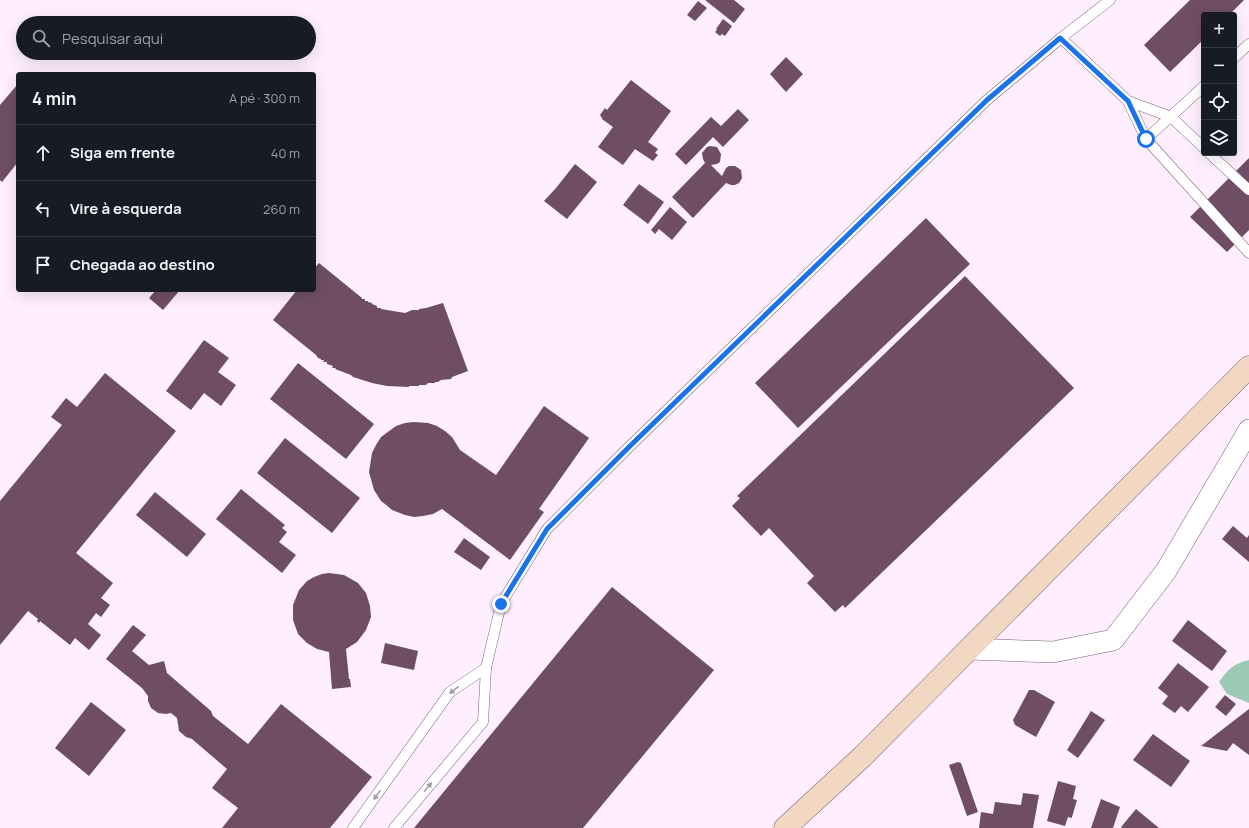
<!DOCTYPE html>
<html lang="pt">
<head>
<meta charset="utf-8">
<style>
  body { margin:0; font-family:Manrope,sans-serif; background:#20242c; color:#f1f3f6 }
  .controls { position:absolute; right:12px; top:12px; display:grid; overflow:hidden; border-radius:4px; box-shadow:0 4px 16px #0002 }
  .controls button { width:36px; height:36px; display:grid; place-items:center; padding:0; border:0; border-bottom:1px solid #363941; background:#171b24; color:#f1f3f6; font:20px sans-serif }
  .stop { position:absolute; width:12px; height:12px; margin:-9px; border:3px solid #1a73e8; border-radius:50%; background:#fff }
  .stop.end { background:#1a73e8; border-color:#fff; box-shadow:0 1px 4px #0008 }
  .list { margin:0; padding:0; list-style:none }
  h2 { display:flex; justify-content:space-between; align-items:center; height:52px; margin:0; padding:0 16px; font-size:17px }
  h2 small { font-size:13px; font-weight:400; color:#9ea1a6 }
  .list li { display:grid; grid-template-columns:26px 1fr auto; gap:12px; align-items:center; box-sizing:border-box; height:56px; padding:0 16px; border-top:1px solid #363941 }
  .list b { display:block; font-size:15px; white-space:nowrap }
  .list em { font-size:13px; font-style:normal; color:#9ea1a6 }
  .icon { flex:none; width:22px; height:22px; fill:none; stroke:currentColor; stroke-width:2; stroke-linecap:round; stroke-linejoin:round }
  .map { position:relative; flex:none; width:1249px; height:828px; overflow:hidden }
  .search { position:absolute; background:#171b24; box-shadow:0 4px 16px #0002; left:16px; top:16px; width:300px; height:44px; display:flex; align-items:center; gap:10px; box-sizing:border-box; padding:0 14px; border-radius:22px; color:#9ea1a6; font-size:15px }
  .panel { position:absolute; background:#171b24; box-shadow:0 4px 16px #0002; left:16px; top:72px; width:300px; height:220px; border-radius:4px }
  .map>svg:first-child { display:block }
  .forest { fill:#9cc9b4 }
  .building { fill:#6f4e65 }
  .lines { fill:none; stroke-linecap:round; stroke-linejoin:round }
  .service-casing { stroke:#7a6279; stroke-width:11 }
  .minor-casing { stroke:#7a6279; stroke-width:22 }
  .secondary-casing { stroke:#7a6279; stroke-width:23 }
  .service { stroke:#fff; stroke-width:10 }
  .minor { stroke:#fff; stroke-width:21 }
  .secondary { stroke:#f2d8c2; stroke-width:22 }
  .oneway { fill:#a19da1 }
  .route { stroke:#1a73e8; stroke-width:5 }
</style>
</head>
<body>
<div class="map">
<svg width="1249" height="828" viewBox="0 0 1249 828">
  <rect width="100%" height="100%" fill="#feeefe"/>
  <path class="forest" d="M1249,660V703L1227,694L1219,682C1228,669 1233,664 1249,660Z"/>
  <g class="building">
    <polygon points="705,0 734,0 745,9 734,23"/>
    <polygon points="1190,0 1244,0 1229,15 1204,15 1204,39 1170,72 1144,45"/>
    <polygon points="698,1 707,8 695,21 687,15"/>
    <polygon points="723,19 732,26 725,36 722,34 720,36 715,32 717,30 716,29"/>
    <polygon points="786,57 803,74 786,92 770,74"/>
    <polygon points="631,80 671,111 648,142 658,149 655,153 658,155 653,161 635,149 623,165 598,147 613,127 602,119 602,118 600,115 605,108 607,110"/>
    <polygon points="17,85 18,86 18,162 2,182 0,180 0,105"/>
    <polygon points="738,109 749,120 723,147 713,137 686,165 675,154 711,117 721,126"/>
    <polygon points="710,146 717,147 721,154 720,162 717,164 711,165 722,176 726,168 729,166 735,166 741,170 742,178 739,183 735,185 731,185 726,183 693,218 672,197 705,163 703,159 702,153 707,147"/>
    <polygon points="1249,158 1249,230 1227,252 1190,217"/>
    <polygon points="575,164 597,182 567,219 544,201 556,188"/>
    <polygon points="639,184 664,202 648,224 623,205"/>
    <polygon points="670,207 687,222 672,240 659,229 655,234 651,230"/>
    <polygon points="926,218 970,264 798,428 755,383"/>
    <polygon points="319,263 362,298 362,299 365,299 365,301 368,301 368,302 372,303 372,304 377,306 377,308 381,308 381,309 405,313 412,310 419,310 419,309 426,308 443,303 468,371 452,377 451,379 441,380 438,382 435,382 435,383 428,383 426,385 419,385 419,386 409,386 409,387 387,386 372,383 353,377 351,375 335,369 336,368 332,368 333,366 327,364 327,362 323,362 324,360 321,360 321,359 318,358 316,355 273,320 297,290 314,290 314,269"/>
    <polygon points="965,276 1074,388 845,608 843,605 835,612 807,583 814,576 769,528 761,536 732,506 740,498 737,496"/>
    <polygon points="156,290 180,290 163,310 149,298"/>
    <polygon points="204,340 229,358 218,372 236,385 221,406 204,393 191,410 166,391"/>
    <polygon points="298,363 374,424 346,459 270,399"/>
    <polygon points="105,373 176,431 76,553 113,583 101,598 110,605 101,617 96,613 88,624 101,635 89,650 75,638 70,645 40,621 39,623 37,621 38,619 28,611 0,645 0,501 62,425 51,417 66,398 77,407"/>
    <polygon points="544,406 589,438 539,509 544,512 510,560 442,509 433,514 423,516 414,517 405,515 392,510 385,504 381,501 374,490 369,472 372,453 376,445 381,437 396,426 405,423 414,422 428,423 437,426 445,431 452,437 460,450 496,475"/>
    <polygon points="285,438 360,498 332,533 257,473"/>
    <polygon points="241,489 285,525 282,528 287,532 279,542 296,555 282,573 216,519"/>
    <polygon points="155,492 206,534 187,557 136,515"/>
    <polygon points="1233,526 1247,538 1249,535 1249,562 1222,539"/>
    <polygon points="464,538 490,557 481,570 454,552"/>
    <polygon points="329,573 344,575 358,583 366,593 370,606 371,617 366,630 357,642 346,649 349,679 350,679 351,687 332,689 329,652 317,649 307,643 298,634 293,620 293,605 299,590 307,581 314,577 322,574"/>
    <polygon points="612,587 714,670 583,828 414,828"/>
    <polygon points="1188,620 1227,651 1212,671 1172,641"/>
    <polygon points="133,625 146,635 132,651 149,665 164,661 167,673 211,711 213,716 248,744 281,704 372,777 330,828 222,828 238,808 212,788 227,769 192,739 186,737 179,731 177,718 171,713 166,714 158,713 151,708 148,701 148,696 142,688 106,659"/>
    <polygon points="385,643 418,651 414,670 381,663"/>
    <polygon points="1178,663 1209,687 1188,712 1181,706 1175,713 1162,704 1168,696 1158,688"/>
    <polygon points="1029,690 1034,690 1055,702 1036,737 1015,725 1013,720"/>
    <polygon points="1225,695 1236,704 1226,716 1215,707"/>
    <polygon points="91,702 126,730 89,776 55,748"/>
    <polygon points="1249,709 1249,755 1233,743 1227,751 1201,746"/>
    <polygon points="1091,711 1105,720 1078,758 1067,750"/>
    <polygon points="1153,734 1190,761 1171,787 1133,760"/>
    <polygon points="958,762 961,763 978,812 967,816 949,765"/>
    <polygon points="1058,781 1076,786 1073,799 1077,800 1072,817 1072,818 1068,817 1065,826 1047,821"/>
    <polygon points="1023,793 1039,795 1033,828 979,828 981,812 993,814 995,802 1021,805"/>
    <polygon points="1101,799 1120,807 1113,828 1091,828"/>
    <polygon points="1136,809 1159,828 1122,828 1121,827"/>
  </g>
  <g class="lines">
    <defs>
      <g id="service">
        <polyline points="1061,38 1110,0"/>
        <polyline points="1234,58 1249,44"/>
        <polyline points="1128,101 1146,139 1249,253"/>
        <polyline points="1146,139 1204,86"/>
        <polyline points="1209,153 1249,190"/>
        <polyline points="353,828 450,692 486,668"/>
        <polyline points="394,828 483,722 486,668 501,604 547,529 630,446 987,100 1061,38 1128,101 1171,117 1204,148"/>
      </g>
      <polyline id="minor" points="970,649 1053,652 1113,640 1166,571 1249,430"/>
      <polyline id="secondary" points="785,828 863,756 1249,367"/>
    </defs>
    <use href="#service" class="service-casing"/>
    <use href="#minor" class="minor-casing"/>
    <use href="#secondary" class="secondary-casing"/>
    <use href="#service" class="service"/>
    <use href="#minor" class="minor"/>
    <use href="#secondary" class="secondary"/>
  </g>
  <defs><path id="oneway-solid" d="M-6-.8H1V-3.2L6.5 0L1 3.2V.8H-6Z"/></defs>
  <g class="oneway">
    <use href="#oneway-solid" transform="translate(454 690) rotate(142)"/>
    <use href="#oneway-solid" transform="translate(428 787) rotate(-50)"/>
    <use href="#oneway-solid" transform="translate(377 795) rotate(125)"/>
  </g>
  <g class="lines">
    <polyline class="route" points="501,604 547,529 630,446 987,100 1060,38 1128,101 1146,139"/>
  </g>
</svg>
<div class="controls">
<button>+</button>
<button>−</button>
<button><svg class="icon" aria-label="locate" viewBox="0 0 24 24"><circle cx="12" cy="12" r="6"/><path d="M12 2v4M12 18v4M2 12h4M18 12h4"/></svg></button>
<button><svg class="icon" aria-label="layers" viewBox="0 0 24 24"><path d="M12 4l9 5-9 5-9-5zM3 14l9 5 9-5"/></svg></button>
</div>
<div class="stop" style="left:1146px;top:139px"></div>
<div class="stop end" style="left:501px;top:604px"></div>
<div class="search"><svg class="icon" aria-label="search" viewBox="0 0 24 24"><circle cx="10" cy="10" r="6"/><path d="M15 15l6 6"/></svg>Pesquisar aqui</div>
<section class="panel">
<h2>4 min<small>A pé · 300 m</small></h2>
<ul class="list">
<li><svg class="icon" aria-label="ahead" viewBox="0 0 24 24"><path d="M12 20V5M6 11l6-6 6 6"/></svg><div><b>Siga em frente</b></div><em>40 m</em></li>
<li><svg class="icon" aria-label="left" viewBox="0 0 24 24"><path d="M17 20v-9H6M10 6l-5 5 5 5"/></svg><div><b>Vire à esquerda</b></div><em>260 m</em></li>
<li><svg class="icon" aria-label="arrive" viewBox="0 0 24 24"><path d="M6 21V4h12l-3 4 3 4H6"/></svg><div><b>Chegada ao destino</b></div></li>
</ul>
</section>
</div>
</body>
</html>
